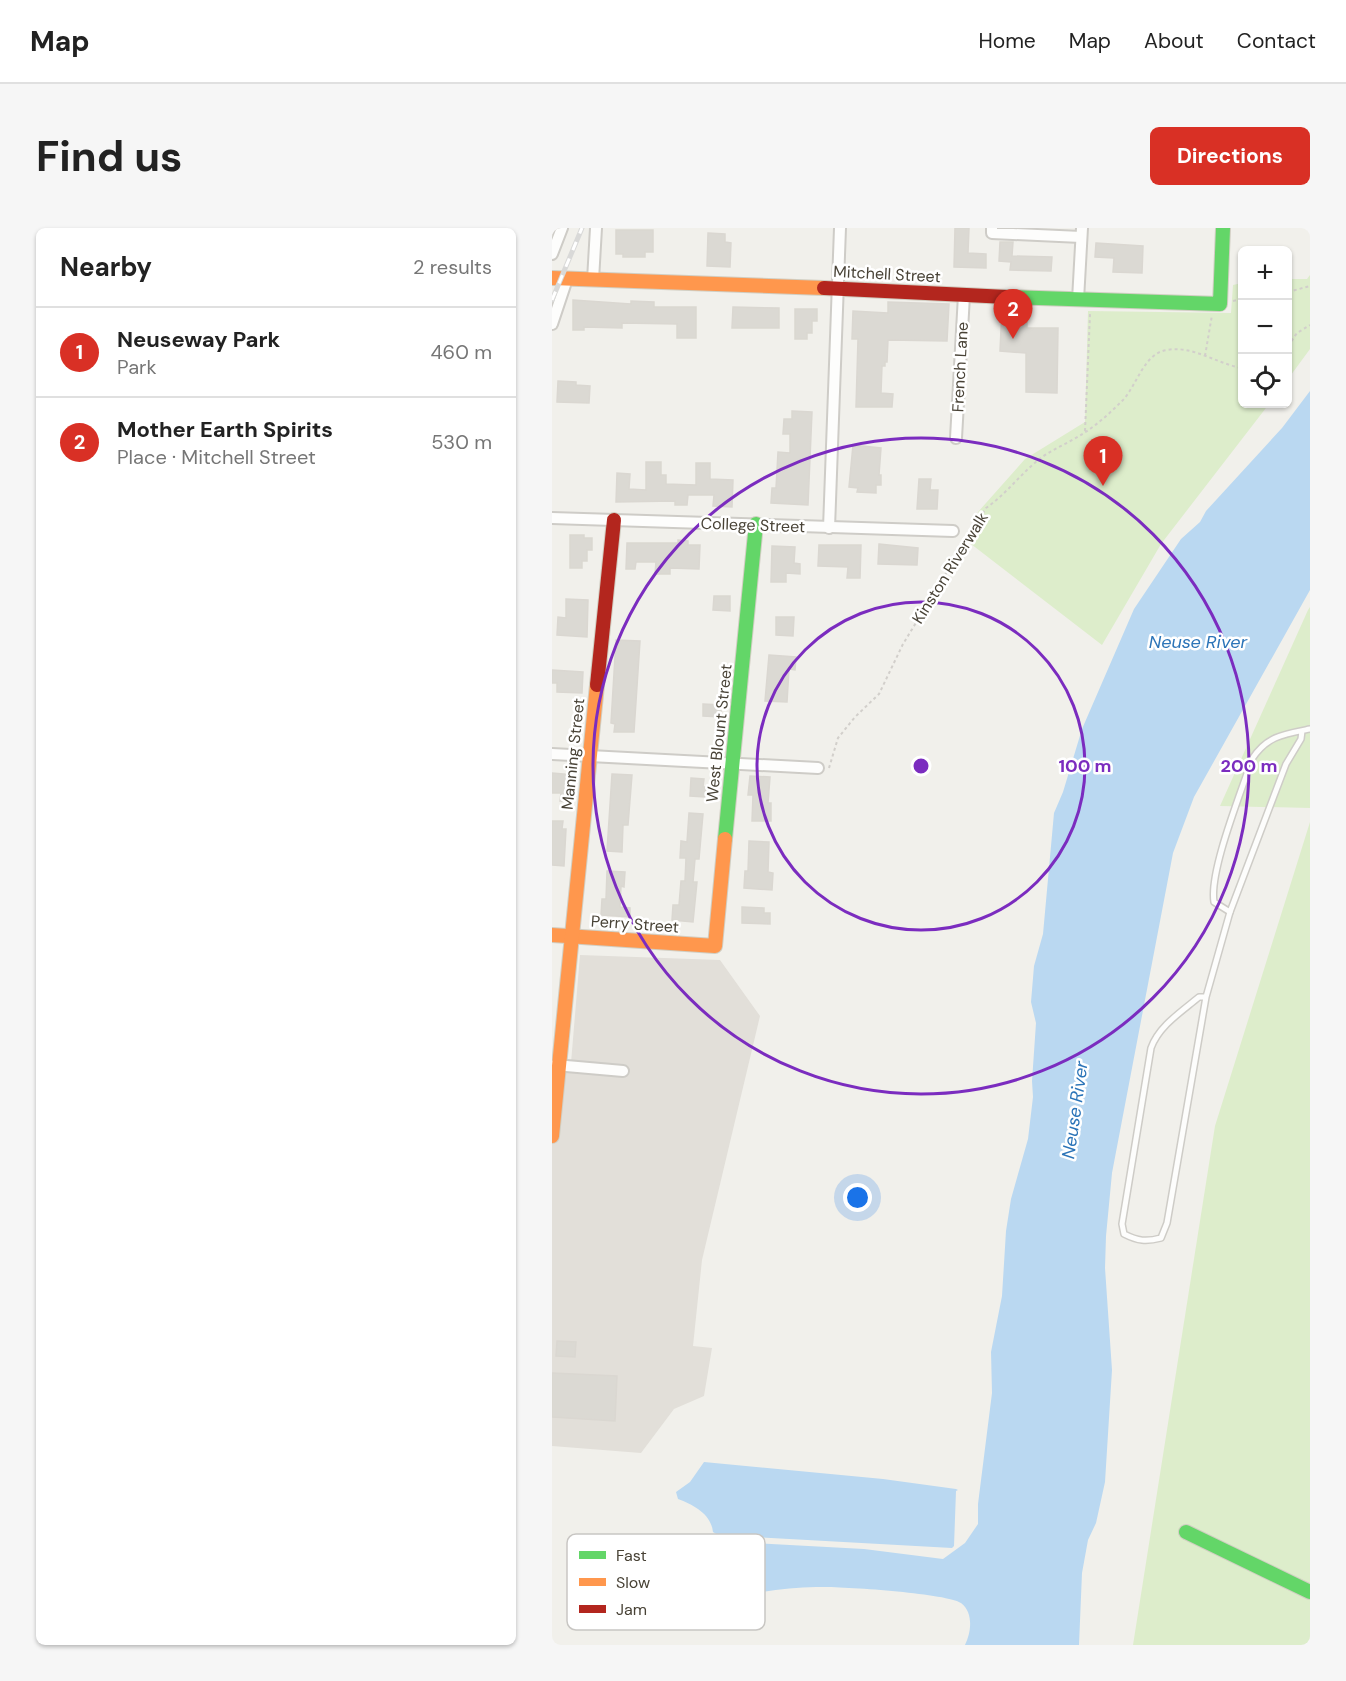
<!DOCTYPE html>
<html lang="en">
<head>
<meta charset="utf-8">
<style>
  body { margin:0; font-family:"DM Sans",sans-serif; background:#f6f6f6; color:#222 }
  .controls { position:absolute; right:18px; top:18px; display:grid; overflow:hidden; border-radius:9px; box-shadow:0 2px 4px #0004 }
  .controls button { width:54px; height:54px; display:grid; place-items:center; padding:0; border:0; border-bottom:2px solid #e0e0e0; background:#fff; color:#222; font:30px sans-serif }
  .you { position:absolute; left:306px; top:970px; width:21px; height:21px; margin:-15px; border:4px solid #fff; border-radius:50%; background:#1a73e8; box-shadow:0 0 0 9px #1a73e833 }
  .badge { display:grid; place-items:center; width:39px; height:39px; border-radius:50%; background:#d93025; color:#fff; font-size:20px; font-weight:700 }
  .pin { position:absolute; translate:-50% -50px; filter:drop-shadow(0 2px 3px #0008) }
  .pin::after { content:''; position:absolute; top:32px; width:21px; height:18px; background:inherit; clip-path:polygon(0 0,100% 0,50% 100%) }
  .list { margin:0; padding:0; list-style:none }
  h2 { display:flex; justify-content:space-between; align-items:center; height:78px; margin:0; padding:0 24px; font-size:26px }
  h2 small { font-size:20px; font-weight:400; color:#767676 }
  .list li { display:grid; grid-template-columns:39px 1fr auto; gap:18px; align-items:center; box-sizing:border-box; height:90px; padding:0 24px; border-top:2px solid #e0e0e0 }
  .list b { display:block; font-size:22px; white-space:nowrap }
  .list p { margin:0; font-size:20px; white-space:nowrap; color:#767676 }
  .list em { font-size:20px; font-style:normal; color:#767676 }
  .icon { flex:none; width:33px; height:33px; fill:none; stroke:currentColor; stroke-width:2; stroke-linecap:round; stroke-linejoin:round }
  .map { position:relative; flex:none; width:758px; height:1417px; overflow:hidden; border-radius:9px }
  header { display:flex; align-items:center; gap:36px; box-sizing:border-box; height:84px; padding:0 30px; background:#fff; border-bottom:2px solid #e0e0e0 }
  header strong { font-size:28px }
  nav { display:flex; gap:33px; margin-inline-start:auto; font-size:21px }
  .intro { display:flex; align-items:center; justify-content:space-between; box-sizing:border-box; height:144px; padding:0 36px }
  h1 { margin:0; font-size:42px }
  .button { padding:15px 27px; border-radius:9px; background:#d93025; color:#fff; font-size:21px; font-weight:700 }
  main { display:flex; gap:36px; padding:0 36px }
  aside { flex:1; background:#fff; border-radius:9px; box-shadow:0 2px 4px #0004 }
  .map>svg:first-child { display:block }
  .industrial { fill:#e2dfd9 }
  .green { fill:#ddedcb }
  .water { fill:#bad8f1 }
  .building { fill:#dbd9d3; stroke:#dad7d1; stroke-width:1.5 }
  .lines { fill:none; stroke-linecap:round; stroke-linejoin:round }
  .lane-casing { stroke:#ceccc7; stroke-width:8 }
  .street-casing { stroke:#ceccc7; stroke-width:14 }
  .fast-casing { stroke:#d1cec2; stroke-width:16 }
  .slow-casing { stroke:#d1cec2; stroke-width:16 }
  .jam-casing { stroke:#d1cec2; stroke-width:16 }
  .path { stroke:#d2cfcb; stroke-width:2; stroke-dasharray:3 3; stroke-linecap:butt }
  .lane { stroke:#fdfdfc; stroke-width:5 }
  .street { stroke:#fdfdfc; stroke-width:10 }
  .fast { stroke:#63d668; stroke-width:14 }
  .slow { stroke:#ff974d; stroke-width:14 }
  .jam { stroke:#b3261e; stroke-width:14 }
  .rail-casing { stroke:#d9d9d8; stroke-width:5 }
  .rail { stroke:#fff; stroke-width:3; stroke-dasharray:9; stroke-linecap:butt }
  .ring { fill:none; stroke:#7b2cbf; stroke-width:3 }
  .labels { text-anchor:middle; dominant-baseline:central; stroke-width:5; stroke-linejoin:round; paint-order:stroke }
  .street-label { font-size:16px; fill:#484236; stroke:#fff }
  .water-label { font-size:18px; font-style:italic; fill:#2b74b8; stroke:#fff }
  .key { fill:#fff; stroke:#c8c6c3; stroke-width:1.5 }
  .key-label { font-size:16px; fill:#484236 }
  .centre { fill:#7b2cbf; stroke:#fff; stroke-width:3 }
  .ring-label { font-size:18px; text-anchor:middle; font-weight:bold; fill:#7b2cbf; stroke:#fff; stroke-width:5; stroke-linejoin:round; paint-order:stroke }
</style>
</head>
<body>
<header>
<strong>Map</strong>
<nav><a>Home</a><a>Map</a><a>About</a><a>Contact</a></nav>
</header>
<div class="intro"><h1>Find us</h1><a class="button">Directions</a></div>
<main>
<aside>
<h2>Nearby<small>2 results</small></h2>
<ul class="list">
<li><span class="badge">1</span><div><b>Neuseway Park</b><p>Park</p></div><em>460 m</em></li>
<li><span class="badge">2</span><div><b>Mother Earth Spirits</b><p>Place · Mitchell Street</p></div><em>530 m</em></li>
</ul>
</aside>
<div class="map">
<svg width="758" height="1417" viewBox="0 0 758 1417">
  <rect width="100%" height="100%" fill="#f1f0eb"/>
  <polygon class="industrial" points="28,727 168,732 208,788 150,1032 141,1118 160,1120 152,1168 122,1181 89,1225 0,1218 0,845 19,835"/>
  <g class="green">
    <polygon points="758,47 758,121 736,151 736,51 755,51"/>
    <polygon points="690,55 690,176 717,176 609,316 550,417 419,316 426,284 473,231 533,194 536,83 679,85 681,57"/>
    <polygon points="758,379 758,580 668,578 756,382"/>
    <polygon points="758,594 758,1417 581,1417 663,898"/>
  </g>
  <g class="water">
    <path d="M758,163V362L642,569L621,625L560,945L554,1008L553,1040L560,1142L553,1254L544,1295L536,1312L530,1345L527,1417H413C419,1405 422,1385 409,1375C395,1365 286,1358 264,1359C241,1359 215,1363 192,1367C172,1370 144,1380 124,1377C111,1376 68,1350 62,1340C60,1335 59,1328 57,1322L70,1308L312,1321L391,1331L413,1315L426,1296V1276L440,1165L439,1124L450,1068L454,1003L459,971L476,911L481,869L480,853L484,795L479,774L482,738L491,706L502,585L511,564L530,501L582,381L629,311L648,294L654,283L730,200Z"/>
    <path d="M152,1234L331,1251L404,1261L406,1262L404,1263L402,1318L400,1320L166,1307L161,1304C159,1286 142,1277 126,1271L124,1264L138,1254Z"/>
  </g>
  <g class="building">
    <polygon points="403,0 417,0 416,25 434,26 434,40 402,39"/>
    <polygon points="64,2 101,2 101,24 93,24 93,29 71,29 71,26 64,26"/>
    <polygon points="156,5 173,6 173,14 179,15 178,39 155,38"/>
    <polygon points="448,14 461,14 460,28 500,29 499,43 458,42 459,34 447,33"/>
    <polygon points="544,15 591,18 590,45 561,44 562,30 543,29"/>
    <polygon points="21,72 79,76 79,73 102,74 102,79 144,79 144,110 125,110 125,96 70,95 70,100 32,99 32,102 21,102"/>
    <polygon points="336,74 397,76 395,113 336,112 335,134 333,134 333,138 330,138 329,165 341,166 340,179 304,179 306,111 300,111 301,83 336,85"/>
    <polygon points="181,79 227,80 227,100 180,100"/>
    <polygon points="450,80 475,81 475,100 506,100 505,165 474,164 474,125 448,123"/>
    <polygon points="243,81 265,81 265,93 260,93 260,105 255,105 255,111 243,111"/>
    <polygon points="6,153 24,154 24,157 38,158 37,175 5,174"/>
    <polygon points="240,183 260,184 256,277 219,275 220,260 224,260 226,224 238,225 238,206 231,206 232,191 240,191"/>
    <polygon points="301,217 329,220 327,247 329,247 329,257 324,257 324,265 305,264 306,260 297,259"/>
    <polygon points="94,234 109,234 109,247 114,247 114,256 144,257 144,235 158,235 158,251 181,252 180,279 161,278 162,267 136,267 135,277 123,277 123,273 64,274 65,245 78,246 77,261 94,262"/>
    <polygon points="367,251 379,251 378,262 386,262 385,281 365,281"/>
    <polygon points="18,307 32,307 32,310 40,310 40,322 35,322 35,333 30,333 30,340 18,340"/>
    <polygon points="126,312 136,313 136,317 148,317 147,341 118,340 118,346 103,346 104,334 84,334 83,341 74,341 75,315 126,315"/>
    <polygon points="327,316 366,320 365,337 326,336"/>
    <polygon points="267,317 309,317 308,350 295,350 296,339 266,338"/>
    <polygon points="220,318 243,319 242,335 248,336 248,346 234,345 234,354 219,354"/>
    <polygon points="162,368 178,368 178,383 161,382"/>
    <polygon points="14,371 36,372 35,409 5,407 6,389 14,390"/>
    <polygon points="224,389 242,389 241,408 224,407"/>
    <polygon points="64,412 88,413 82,504 62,504 63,496 59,495"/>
    <polygon points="217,427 244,429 243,442 237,441 235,474 213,473"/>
    <polygon points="0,442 31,444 30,465 5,464 5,455 0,455"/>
    <polygon points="151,476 170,477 169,489 151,488"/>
    <polygon points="0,545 22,547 22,556 19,556 17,574 8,573 9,565 0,565"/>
    <polygon points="60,546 80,547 76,597 71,597 70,624 55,623"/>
    <polygon points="198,548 218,549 216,575 219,575 219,593 200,593 201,567 196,567"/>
    <polygon points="139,550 152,551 151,559 154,559 153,569 138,568"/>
    <polygon points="137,585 151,586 147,631 143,631 141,654 145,654 141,694 120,692 121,677 127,677 129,653 133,653 134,630 128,630 129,613 135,614"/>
    <polygon points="0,593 11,593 10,601 14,601 12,638 0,637"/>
    <polygon points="197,613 217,614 216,644 221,645 220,662 192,660 193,643 196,643"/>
    <polygon points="55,643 73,644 72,659 69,658 68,679 78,680 78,689 49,687 50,671 54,671"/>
    <polygon points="190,679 212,680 212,685 218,685 218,696 190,695"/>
    <polygon points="5,1113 24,1114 23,1129 4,1128"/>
    <polygon points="0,1145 65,1148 63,1193 0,1189"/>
  </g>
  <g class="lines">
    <defs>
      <g id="lane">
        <path d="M750,503L749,511L734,536L678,684L662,674C657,643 689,565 700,531C715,508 732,506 758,501"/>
        <path d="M654,769H647C629,784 607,798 599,820L570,996L572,1006C586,1013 594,1014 609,1010L615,995L654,769L678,684"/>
      </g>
      <g id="street">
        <polyline points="440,0 440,5 529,9"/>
        <polyline points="0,26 10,0"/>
        <polyline points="41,52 44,0"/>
        <polyline points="526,72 530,0"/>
        <polyline points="0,96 15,51"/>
        <polyline points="404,210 412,67"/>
        <polyline points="0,290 401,303"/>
        <polyline points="277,300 288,0"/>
        <polyline points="0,526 266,540"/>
        <polyline points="3,837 71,843"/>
      </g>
      <g id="fast">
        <polyline points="455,69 668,76 671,0"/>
        <polyline points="173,611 204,296"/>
        <polyline points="634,1304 758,1364"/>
      </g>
      <g id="slow">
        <polyline points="0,50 272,60"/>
        <polyline points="0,707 163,718 173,611"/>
        <polyline points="0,908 45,457"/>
      </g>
      <g id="jam">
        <polyline points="272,60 455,69"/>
        <polyline points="45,457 62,292"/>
      </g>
    </defs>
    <use href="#lane" class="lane-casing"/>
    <use href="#street" class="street-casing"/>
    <use href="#fast" class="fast-casing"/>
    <use href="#slow" class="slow-casing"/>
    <use href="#jam" class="jam-casing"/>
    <g class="path">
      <polyline points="736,64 758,58"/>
      <polyline points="681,73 690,71"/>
      <polyline points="736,118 745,105 758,97"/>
      <polyline points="653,128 660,87"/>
      <polyline points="533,203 538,86"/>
      <path d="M277,540L286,510L303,489L327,466L351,416L434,280C453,267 467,248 485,233C498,222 517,215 532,205C546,196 559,184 571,172C585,157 592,125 615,122C641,117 665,136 690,140"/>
    </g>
    <use href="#lane" class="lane"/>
    <use href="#street" class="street"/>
    <use href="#fast" class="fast"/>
    <use href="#slow" class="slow"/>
    <use href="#jam" class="jam"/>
    <defs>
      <polyline id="rail" points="0,72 30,0"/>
    </defs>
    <use href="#rail" class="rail-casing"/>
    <use href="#rail" class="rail"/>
  </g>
  <g class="ring">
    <circle cx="369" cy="538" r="164"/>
    <circle cx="369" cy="538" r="328"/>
  </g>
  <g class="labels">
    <g class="street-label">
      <text transform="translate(335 46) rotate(3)">Mitchell Street</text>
      <text transform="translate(408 139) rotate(-87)">French Lane</text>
      <text transform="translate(201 297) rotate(2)">College Street</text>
      <text transform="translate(398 340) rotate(-58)">Kinston Riverwalk</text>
      <text transform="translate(167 505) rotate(-84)">West Blount Street</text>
      <text transform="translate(21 526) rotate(-84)">Manning Street</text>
      <text transform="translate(83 696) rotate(4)">Perry Street</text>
    </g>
    <g class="water-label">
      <text x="646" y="414">Neuse River</text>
      <text transform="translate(523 882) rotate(-82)">Neuse River</text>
    </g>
  </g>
  <rect x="15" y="1306" width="198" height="96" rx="9" class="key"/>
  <rect x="27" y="1323" width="27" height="8" fill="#63d668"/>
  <rect x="27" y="1350" width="27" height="8" fill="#ff974d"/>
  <rect x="27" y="1377" width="27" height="8" fill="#b3261e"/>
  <g class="key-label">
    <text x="64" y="1333">Fast</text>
    <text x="64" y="1360">Slow</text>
    <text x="64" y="1387">Jam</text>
  </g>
  <circle cx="369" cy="538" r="9" class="centre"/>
  <g class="ring-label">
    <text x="533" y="544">100 m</text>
    <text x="697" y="544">200 m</text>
  </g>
</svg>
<div class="controls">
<button>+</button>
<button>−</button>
<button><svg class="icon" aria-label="locate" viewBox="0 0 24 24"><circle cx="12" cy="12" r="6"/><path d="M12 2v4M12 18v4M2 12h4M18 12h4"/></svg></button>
</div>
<div class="you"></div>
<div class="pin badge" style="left:551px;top:258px">1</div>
<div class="pin badge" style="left:461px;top:111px">2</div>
</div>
</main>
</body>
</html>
